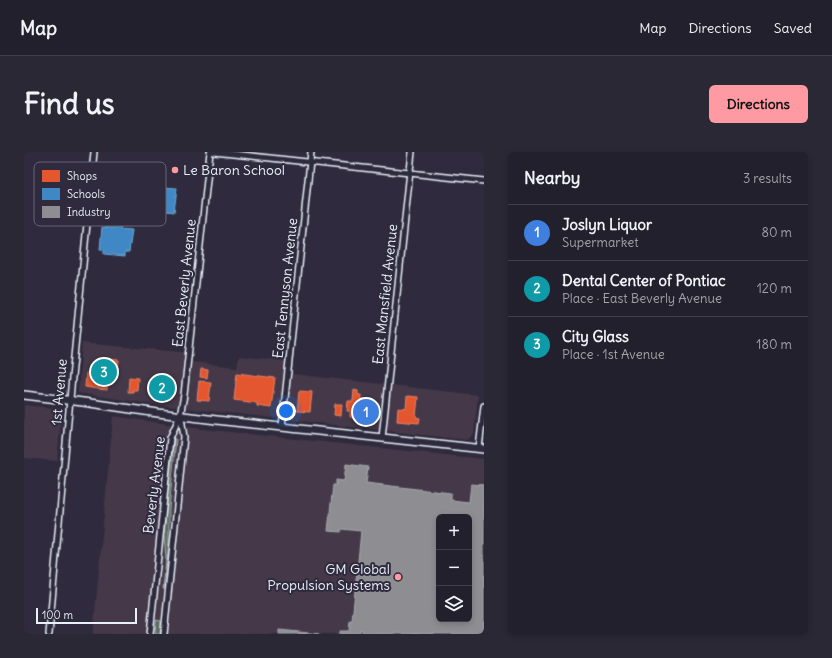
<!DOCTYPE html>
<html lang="en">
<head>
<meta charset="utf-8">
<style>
  body { margin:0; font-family:Delius,sans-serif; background:#2b2836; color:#f1f3f6 }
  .controls { position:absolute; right:12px; bottom:12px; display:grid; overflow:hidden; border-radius:6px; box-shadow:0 2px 6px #0003 }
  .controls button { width:36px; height:36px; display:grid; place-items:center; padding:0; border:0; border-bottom:1px solid #403e4a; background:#23202e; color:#f1f3f6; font:20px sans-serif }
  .scale { position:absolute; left:12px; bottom:10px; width:101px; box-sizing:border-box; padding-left:4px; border:2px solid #e8f1f8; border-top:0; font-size:11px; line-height:14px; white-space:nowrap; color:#e8f1f8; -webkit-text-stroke:3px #2f2a3d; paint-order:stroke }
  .you { position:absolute; left:262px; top:259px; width:14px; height:14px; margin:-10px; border:3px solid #fff; border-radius:50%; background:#1a73e8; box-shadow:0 0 0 6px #1a73e833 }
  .badge { display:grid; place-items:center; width:26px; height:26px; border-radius:50%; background:#ff9aa2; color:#fff; font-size:13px; font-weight:700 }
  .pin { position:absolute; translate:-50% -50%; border:2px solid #fff; box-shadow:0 1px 4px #0006 }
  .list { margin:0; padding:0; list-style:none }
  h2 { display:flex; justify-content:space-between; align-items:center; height:52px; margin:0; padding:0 16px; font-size:17px }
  h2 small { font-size:13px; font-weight:400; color:#a3a3aa }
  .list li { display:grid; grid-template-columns:26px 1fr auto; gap:12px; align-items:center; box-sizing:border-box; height:56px; padding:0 16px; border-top:1px solid #403e4a }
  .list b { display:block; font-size:15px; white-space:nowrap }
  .list p { margin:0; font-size:13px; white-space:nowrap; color:#a3a3aa }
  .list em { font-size:13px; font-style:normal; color:#a3a3aa }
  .icon { flex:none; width:22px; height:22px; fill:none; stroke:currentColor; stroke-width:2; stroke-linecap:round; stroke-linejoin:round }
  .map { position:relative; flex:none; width:460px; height:482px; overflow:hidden; border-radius:6px }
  header { display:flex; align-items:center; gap:24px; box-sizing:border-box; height:56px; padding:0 20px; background:#23202e; border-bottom:1px solid #403e4a }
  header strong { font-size:19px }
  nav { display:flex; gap:22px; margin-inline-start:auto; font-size:14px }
  .intro { display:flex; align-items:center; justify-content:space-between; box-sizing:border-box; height:96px; padding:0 24px }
  h1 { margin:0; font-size:28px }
  .button { padding:10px 18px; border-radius:6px; background:#ff9aa2; color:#111; font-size:14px; font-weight:700 }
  main { display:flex; gap:24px; padding:0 24px }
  aside { flex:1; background:#23202e; border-radius:6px; box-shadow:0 2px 6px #0003 }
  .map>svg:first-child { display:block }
  .built { fill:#44394a; fill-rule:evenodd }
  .green { fill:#5d6c62; stroke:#a2aead }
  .shops { fill:#e4572e; stroke:#e5856b }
  .schools { fill:#3f88c5; stroke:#72a8d4 }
  .industry { fill:#8d8d92; stroke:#a8abb1; fill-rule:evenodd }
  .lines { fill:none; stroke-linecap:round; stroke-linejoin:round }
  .minor-casing { stroke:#e8f1f8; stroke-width:8 }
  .secondary-casing { stroke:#e8f1f8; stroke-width:10 }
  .minor { stroke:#2f2a3d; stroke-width:5 }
  .secondary { stroke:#2f2a3d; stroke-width:7 }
  .poi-dot { fill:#ff9aa2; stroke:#2f2a3d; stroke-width:1.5 }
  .labels { text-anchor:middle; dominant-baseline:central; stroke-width:4; stroke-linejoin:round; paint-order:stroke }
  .poi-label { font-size:14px; fill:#e8f1f8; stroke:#2f2a3d; text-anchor:start }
  .street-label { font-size:14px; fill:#e8f1f8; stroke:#2f2a3d }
  .key { fill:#2f2a3d; stroke:#666675; stroke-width:1 }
  .key-label { font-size:11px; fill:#e8f1f8 }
</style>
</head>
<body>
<header>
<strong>Map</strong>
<nav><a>Map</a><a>Directions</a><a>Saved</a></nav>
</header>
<div class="intro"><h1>Find us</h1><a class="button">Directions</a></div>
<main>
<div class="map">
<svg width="460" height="482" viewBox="0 0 460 482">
  <rect width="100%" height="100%" fill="#2f2a3d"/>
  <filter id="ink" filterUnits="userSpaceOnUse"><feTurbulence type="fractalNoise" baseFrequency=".025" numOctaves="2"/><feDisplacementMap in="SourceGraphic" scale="8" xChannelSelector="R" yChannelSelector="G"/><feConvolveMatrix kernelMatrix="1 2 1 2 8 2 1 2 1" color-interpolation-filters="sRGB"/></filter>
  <g filter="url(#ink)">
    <g class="built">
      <polygon points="58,191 168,201 168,210 213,215 215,204 269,210 269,222 454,243 450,281 444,288 133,253 54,241"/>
      <polygon points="0,253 38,257 33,309 0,306"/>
      <path d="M89,264L178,277L460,307V482H69ZM415,365H445V467H415Z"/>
    </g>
    <g class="green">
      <polygon points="151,286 152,287 145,357 145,391 140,437 139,437 142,408 140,382 150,287"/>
      <polygon points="133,468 137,469 136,482 131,482 132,469"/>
    </g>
    <g class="shops">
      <polygon points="77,206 95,208 94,217 85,216 83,238 74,237"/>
      <polygon points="177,217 184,218 183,226 176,225"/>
      <polygon points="62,221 75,223 74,237 61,235"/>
      <polygon points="213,221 251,226 247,256 233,254 233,251 210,248"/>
      <polygon points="105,225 114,226 113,238 109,238 109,240 104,240"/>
      <polygon points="129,227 148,229 146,244 128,242"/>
      <polygon points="175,229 187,230 185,249 173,248"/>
      <polygon points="330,238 334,239 334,243 337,243 335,266 326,265 326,259 323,259 324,249 329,249"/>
      <polygon points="275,239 288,240 286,260 273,259"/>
      <polygon points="383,244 394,245 392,265 396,266 395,271 373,269 374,256 382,257"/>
      <polygon points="337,247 349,248 348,267 335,266"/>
      <polygon points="311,252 318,252 317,264 310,263"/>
    </g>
    <polygon class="schools" points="100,32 114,34 114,32 121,33 121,34 153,36 150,60 127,57 126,63 110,61 111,56 101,55 100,57 98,57 98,60 102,61 103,58 106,58 105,74 97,73 96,77 108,78 105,100 101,100 101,104 80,102 80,98 76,97 78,75 90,76 90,73 82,72 86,39 99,40"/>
    <g class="industry">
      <path d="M322,312L344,315L342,331L427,341V348L445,350L447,332L460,333V482H338L339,478H336V482H316V479H325L326,469H328L337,379L317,377V380L304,379L309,333H312V328L320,329ZM415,365H445V467H415Z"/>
      <polygon points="255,478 295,482 255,482"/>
    </g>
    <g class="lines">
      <defs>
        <g id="minor">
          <polyline points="190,0 460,29"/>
          <polyline points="258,275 287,0"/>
          <polyline points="358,286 388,0"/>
          <polyline points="455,296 460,254"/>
          <polyline points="25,482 47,236 70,0"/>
          <polyline points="126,482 146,286 156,264 160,243 186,0"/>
          <polyline points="140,482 160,285 157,265"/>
        </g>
        <polyline id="secondary" points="0,243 59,250 134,261 201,269 460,297"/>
      </defs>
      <use href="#minor" class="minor-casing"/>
      <use href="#secondary" class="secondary-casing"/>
      <use href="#minor" class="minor"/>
      <use href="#secondary" class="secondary"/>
    </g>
  </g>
  <g class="poi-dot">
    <circle cx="151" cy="18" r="4"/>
    <circle cx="374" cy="425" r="4"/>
  </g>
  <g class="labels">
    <g class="poi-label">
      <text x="159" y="18">Le Baron School</text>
      <text x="366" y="417" text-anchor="end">GM Global<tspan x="366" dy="16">Propulsion Systems</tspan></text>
    </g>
    <g class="street-label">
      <text transform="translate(160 131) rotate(-84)">East Beverly Avenue</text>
      <text transform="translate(261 136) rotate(-84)">East Tennyson Avenue</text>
      <text transform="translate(361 142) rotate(-84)">East Mansfield Avenue</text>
      <text transform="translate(35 240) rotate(-85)">1st Avenue</text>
      <text transform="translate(130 333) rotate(-83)">Beverly Avenue</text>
    </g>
  </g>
  <rect x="10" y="10" width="132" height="64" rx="6" class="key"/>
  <rect x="18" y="18" width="18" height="12" fill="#e4572e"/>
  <rect x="18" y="36" width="18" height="12" fill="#3f88c5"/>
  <rect x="18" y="54" width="18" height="12" fill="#8d8d92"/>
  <g class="key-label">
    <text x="43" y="28">Shops</text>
    <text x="43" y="46">Schools</text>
    <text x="43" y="64">Industry</text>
  </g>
</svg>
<div class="controls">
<button>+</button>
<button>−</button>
<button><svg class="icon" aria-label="layers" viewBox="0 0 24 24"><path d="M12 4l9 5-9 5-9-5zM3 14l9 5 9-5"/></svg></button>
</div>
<div class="scale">100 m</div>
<div class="you"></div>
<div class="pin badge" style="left:342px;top:260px;background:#3f7fe0">1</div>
<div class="pin badge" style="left:138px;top:236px;background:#0f9aa8">2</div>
<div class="pin badge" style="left:80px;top:220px;background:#0f9aa8">3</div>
</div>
<aside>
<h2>Nearby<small>3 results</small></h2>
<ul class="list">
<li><span class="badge" style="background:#3f7fe0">1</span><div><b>Joslyn Liquor</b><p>Supermarket</p></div><em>80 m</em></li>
<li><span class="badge" style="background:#0f9aa8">2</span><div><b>Dental Center of Pontiac</b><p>Place · East Beverly Avenue</p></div><em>120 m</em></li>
<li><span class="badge" style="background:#0f9aa8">3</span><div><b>City Glass</b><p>Place · 1st Avenue</p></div><em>180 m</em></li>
</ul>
</aside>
</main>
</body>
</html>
